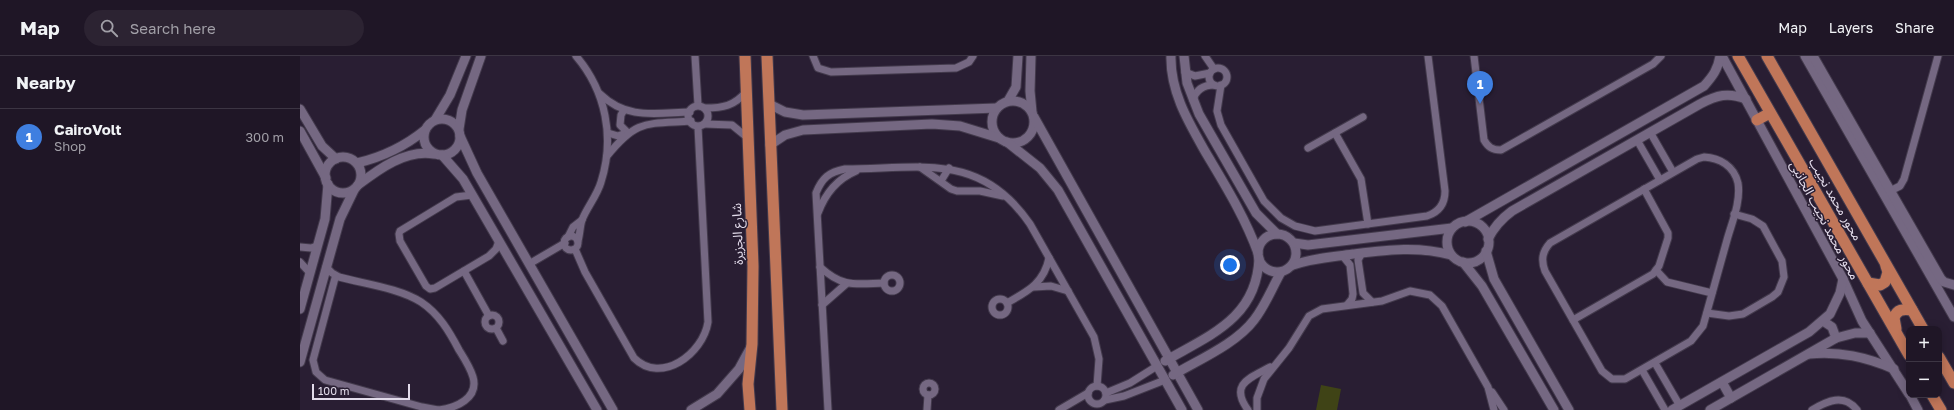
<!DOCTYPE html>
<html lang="en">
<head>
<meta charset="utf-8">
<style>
  body { margin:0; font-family:"Golos Text","Noto Sans Arabic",sans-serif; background:#2c2332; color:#f1f3f6 }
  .controls { position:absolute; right:12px; bottom:12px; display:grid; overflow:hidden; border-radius:8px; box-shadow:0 2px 10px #0003 }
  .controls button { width:36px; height:36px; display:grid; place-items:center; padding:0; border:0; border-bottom:1px solid #3c3543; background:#1f1626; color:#f1f3f6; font:20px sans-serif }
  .scale { position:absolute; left:12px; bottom:10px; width:98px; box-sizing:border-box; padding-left:4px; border:2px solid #e2dbea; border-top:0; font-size:11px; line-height:14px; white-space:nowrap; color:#e2dbea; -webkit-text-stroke:3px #291e33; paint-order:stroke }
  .you { position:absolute; left:930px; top:209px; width:14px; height:14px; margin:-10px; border:3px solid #fff; border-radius:50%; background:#1a73e8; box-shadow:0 0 0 6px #1a73e833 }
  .badge { display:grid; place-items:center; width:26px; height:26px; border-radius:50%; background:#0b8043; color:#fff; font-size:13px; font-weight:700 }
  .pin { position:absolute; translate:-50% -33px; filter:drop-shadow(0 1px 2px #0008) }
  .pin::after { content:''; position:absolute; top:21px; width:14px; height:12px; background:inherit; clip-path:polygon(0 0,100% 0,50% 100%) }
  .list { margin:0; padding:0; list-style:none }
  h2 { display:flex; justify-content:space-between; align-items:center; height:52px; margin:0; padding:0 16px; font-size:17px }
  h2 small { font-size:13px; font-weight:400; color:#a19fa7 }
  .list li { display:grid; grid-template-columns:26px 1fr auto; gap:12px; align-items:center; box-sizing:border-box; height:56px; padding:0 16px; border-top:1px solid #3c3543 }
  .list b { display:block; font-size:15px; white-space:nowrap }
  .list p { margin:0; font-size:13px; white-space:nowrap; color:#a19fa7 }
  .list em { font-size:13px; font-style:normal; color:#a19fa7 }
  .icon { flex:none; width:22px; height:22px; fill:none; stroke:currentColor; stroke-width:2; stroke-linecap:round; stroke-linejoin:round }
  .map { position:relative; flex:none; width:1654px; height:354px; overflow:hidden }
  header { display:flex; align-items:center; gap:24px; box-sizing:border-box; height:56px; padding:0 20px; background:#1f1626; border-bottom:1px solid #3c3543 }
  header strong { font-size:19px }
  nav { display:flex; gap:22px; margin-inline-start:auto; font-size:14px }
  .search { width:280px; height:36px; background:#2c2332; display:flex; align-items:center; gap:10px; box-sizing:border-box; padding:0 14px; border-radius:22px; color:#a19fa7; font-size:15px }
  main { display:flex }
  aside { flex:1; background:#1f1626 }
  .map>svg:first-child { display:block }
  .green { fill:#3f4316 }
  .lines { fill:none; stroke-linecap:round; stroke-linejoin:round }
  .minor-casing { stroke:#433a4c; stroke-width:9 }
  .tertiary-casing { stroke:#433a4c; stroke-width:11 }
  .primary-casing { stroke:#433a4c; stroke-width:13 }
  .minor { stroke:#756882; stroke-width:7 }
  .tertiary { stroke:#756882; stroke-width:9 }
  .primary { stroke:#c07659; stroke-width:11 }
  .labels { text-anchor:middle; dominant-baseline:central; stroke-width:3; stroke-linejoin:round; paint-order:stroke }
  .street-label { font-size:13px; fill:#e2dbea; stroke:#291e33 }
</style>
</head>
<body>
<header>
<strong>Map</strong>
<div class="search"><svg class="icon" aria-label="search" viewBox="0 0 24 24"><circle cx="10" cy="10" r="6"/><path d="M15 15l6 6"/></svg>Search here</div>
<nav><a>Map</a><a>Layers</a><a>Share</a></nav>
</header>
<main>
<aside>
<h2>Nearby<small></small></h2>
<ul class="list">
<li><span class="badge" style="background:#3f7fe0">1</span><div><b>CairoVolt</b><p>Shop</p></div><em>300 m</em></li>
</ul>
</aside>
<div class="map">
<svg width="1654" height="354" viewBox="0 0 1654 354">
  <rect width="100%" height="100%" fill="#291e33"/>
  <polygon class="green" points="1021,329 1041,333 1037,354 1016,354"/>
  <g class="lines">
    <defs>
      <g id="minor">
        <path d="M276,0C306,35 315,82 301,126C297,140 287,151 282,164C280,170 280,178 278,185"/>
        <polyline points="395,0 398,49"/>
        <polyline points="513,0 518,12 531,16 656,12 669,6 673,0"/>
        <polyline points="905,0 914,13"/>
        <path d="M1174,0L1184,84C1188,91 1192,94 1201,94L1353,8L1361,0"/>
        <circle cx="918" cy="21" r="9"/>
        <polyline points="885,16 895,20 910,17"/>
        <path d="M921,29L917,55L921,69L964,145L981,162L995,170L1015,175L1127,160C1139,156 1145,148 1145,135L1128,0"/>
        <path d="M300,38C327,64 355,57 390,56"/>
        <path d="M893,44C896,34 903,29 914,29"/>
        <circle cx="398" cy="60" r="10"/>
        <path d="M405,52C423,52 434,50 446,36"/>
        <polyline points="324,54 321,59 320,69 328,77"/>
        <polyline points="405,68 432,69 448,82"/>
        <polyline points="1350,76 1373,116"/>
        <polyline points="308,77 318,80 326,77"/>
        <polyline points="1035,77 1061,123 1068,168"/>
        <polyline points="1337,84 1360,124"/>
        <polyline points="1008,92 1063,61"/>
        <path d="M307,100C337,63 346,68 391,65"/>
        <path d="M1404,101C1420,102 1434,110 1438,127C1441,146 1432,166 1427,184C1419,213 1411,241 1403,270L1391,285L1325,323H1312L1302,315L1245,215C1241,204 1242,196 1250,187L1397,103Z"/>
        <polyline points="620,111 651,133 657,135 680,135 703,140"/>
        <polyline points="641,125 649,112"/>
        <polyline points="1590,135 1600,130 1604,123 1638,0"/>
        <polyline points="172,139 156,141 100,175 99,178 100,185 126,230 130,233 135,232 189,200 196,193 199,185"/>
        <path d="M518,157C525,138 537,123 556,115"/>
        <circle cx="271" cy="187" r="7"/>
        <polyline points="268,181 273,171 282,164"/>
        <polyline points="0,191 11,192 17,190"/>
        <path d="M275,193L285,216L334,302C361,329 403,298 408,266L398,71"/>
        <polyline points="1062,197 1058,204 1063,237 1072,246"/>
        <polyline points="1042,199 1050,209 1053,238 1052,243 1047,249"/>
        <polyline points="0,206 10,217"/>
        <polyline points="229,208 265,187"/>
        <path d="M26,211L32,217L39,221C65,228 99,232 121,246C139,258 149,275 159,294C164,302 170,311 173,321C179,342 156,352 139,354"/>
        <path d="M520,211C543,232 555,228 584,227"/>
        <polyline points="1356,214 1367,226 1412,237"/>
        <polyline points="164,215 189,260"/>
        <circle cx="592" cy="227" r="8"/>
        <polyline points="35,222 13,304 16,316 25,324 122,351 138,354"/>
        <polyline points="734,231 751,230 768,235"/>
        <circle cx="700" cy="251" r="8"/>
        <path d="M707,247C728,235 744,227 749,202"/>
        <polyline points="522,249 546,228"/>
        <polyline points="1407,257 1429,260 1443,258 1472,241 1478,236 1484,221 1482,205 1463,170 1452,163 1434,158"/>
        <circle cx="192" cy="266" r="7"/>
        <polyline points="1273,264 1353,218 1359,210 1368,182 1368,177 1344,133"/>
        <polyline points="196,272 203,285"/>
        <polyline points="1355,307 1380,350"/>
        <polyline points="1342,314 1365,354"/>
        <circle cx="629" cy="333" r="6"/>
        <circle cx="797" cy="339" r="9"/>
        <polyline points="1192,336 1204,354"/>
        <polyline points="806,337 830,327 857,310"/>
        <polyline points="805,344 824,340 865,324"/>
        <path d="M528,354L516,137C522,122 529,116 545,113C620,113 680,95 730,168L794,281L799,303L797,330"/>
        <polyline points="627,354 628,339"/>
        <polyline points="759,354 788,337"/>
        <path d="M948,354C929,328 950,322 970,311"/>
        <polyline points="957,354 957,342 964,323 989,292 1009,260 1022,253 1082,245 1110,235 1130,239 1142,250 1188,331 1194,354"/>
        <path d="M1512,354C1527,345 1544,337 1557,354"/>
      </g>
      <g id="tertiary">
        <polyline points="731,0 730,35 732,56"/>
        <path d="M871,0C870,36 889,67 906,97C925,129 945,161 958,197"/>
        <polyline points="884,0 887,27 899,58 956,157 977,178"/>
        <polyline points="1422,0 1543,223 1562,265 1609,338"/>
        <polyline points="1505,0 1654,261"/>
        <polyline points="1513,0 1641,223 1644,226 1654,229"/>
        <polyline points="708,45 716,31 718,0"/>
        <circle cx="713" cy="66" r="21"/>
        <polyline points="469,48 485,56 503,59 697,52"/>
        <polyline points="0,53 22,90 36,103"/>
        <polyline points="734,61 898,354"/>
        <circle cx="142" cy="81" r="18"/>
        <polyline points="135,64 150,39 166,0"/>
        <polyline points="159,73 162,54 181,0"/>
        <polyline points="0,75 26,122"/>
        <polyline points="160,80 177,117 313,354"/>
        <polyline points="707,86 740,112 758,134 882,354"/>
        <polyline points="470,89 485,79 503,74 632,68 660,70 699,82"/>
        <polyline points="142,99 163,123 297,354"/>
        <circle cx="43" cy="119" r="18"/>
        <path d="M57,107C83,101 104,91 125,74"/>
        <path d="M58,129C79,113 106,93 134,98"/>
        <circle cx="1168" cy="186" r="21"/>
        <path d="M1165,166L1404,30C1413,20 1418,13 1420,0"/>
        <circle cx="977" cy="197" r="19"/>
        <path d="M1188,183C1194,171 1201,163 1212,155L1400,48C1417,39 1428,36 1446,43"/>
        <polyline points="994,187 1008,189 1152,172"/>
        <polyline points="1186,195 1194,223 1269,354"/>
        <polyline points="1163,206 1182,230 1254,354"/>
        <path d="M993,209C1013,202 1033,201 1053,198C1087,194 1118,190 1151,199"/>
        <polyline points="0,253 25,163 28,128"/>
        <polyline points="1523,265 1532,271 1536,282"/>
        <path d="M1509,298C1540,295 1566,301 1594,313"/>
        <path d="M865,305C910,279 957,262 959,202"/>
        <polyline points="0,306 40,163 54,134"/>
        <path d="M873,319C898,304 936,288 954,264C965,250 972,232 981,216"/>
        <polyline points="1422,326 1431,342"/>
        <polyline points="1610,339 1618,354"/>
        <polyline points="391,354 417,338 439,313 451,291"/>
        <polyline points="1372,354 1509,276 1530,258 1540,237 1543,223"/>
        <polyline points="1410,354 1536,282 1555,277 1570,277"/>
      </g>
      <g id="primary">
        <polyline points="445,0 453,210 452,288 448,328 450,354"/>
        <polyline points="467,0 482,354"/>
        <polyline points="1438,0 1609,299"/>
        <polyline points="1467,0 1623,273"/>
        <polyline points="1457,64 1470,57"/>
        <polyline points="1568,227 1580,229 1585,226 1588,216 1586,210"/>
        <path d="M1596,273L1594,262C1597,253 1603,253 1612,254"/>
        <polyline points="1639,301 1654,327"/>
        <polyline points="1632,339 1641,354"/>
      </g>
    </defs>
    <use href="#minor" class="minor-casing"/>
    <use href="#tertiary" class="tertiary-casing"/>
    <use href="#primary" class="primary-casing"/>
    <use href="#minor" class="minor"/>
    <use href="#tertiary" class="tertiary"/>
    <use href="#primary" class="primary"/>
  </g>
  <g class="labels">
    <g class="street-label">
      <text transform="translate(1536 143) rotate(60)">محور محمد نجيب</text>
      <text transform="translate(1525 164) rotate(62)">محور محمد نجيب الجانبى</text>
      <text transform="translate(437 178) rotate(-92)">شارع الجزيرة</text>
    </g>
  </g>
</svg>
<div class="controls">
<button>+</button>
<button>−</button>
</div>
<div class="scale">100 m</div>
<div class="you"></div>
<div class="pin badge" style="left:1180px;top:48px;background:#3f7fe0">1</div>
</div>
</main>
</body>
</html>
